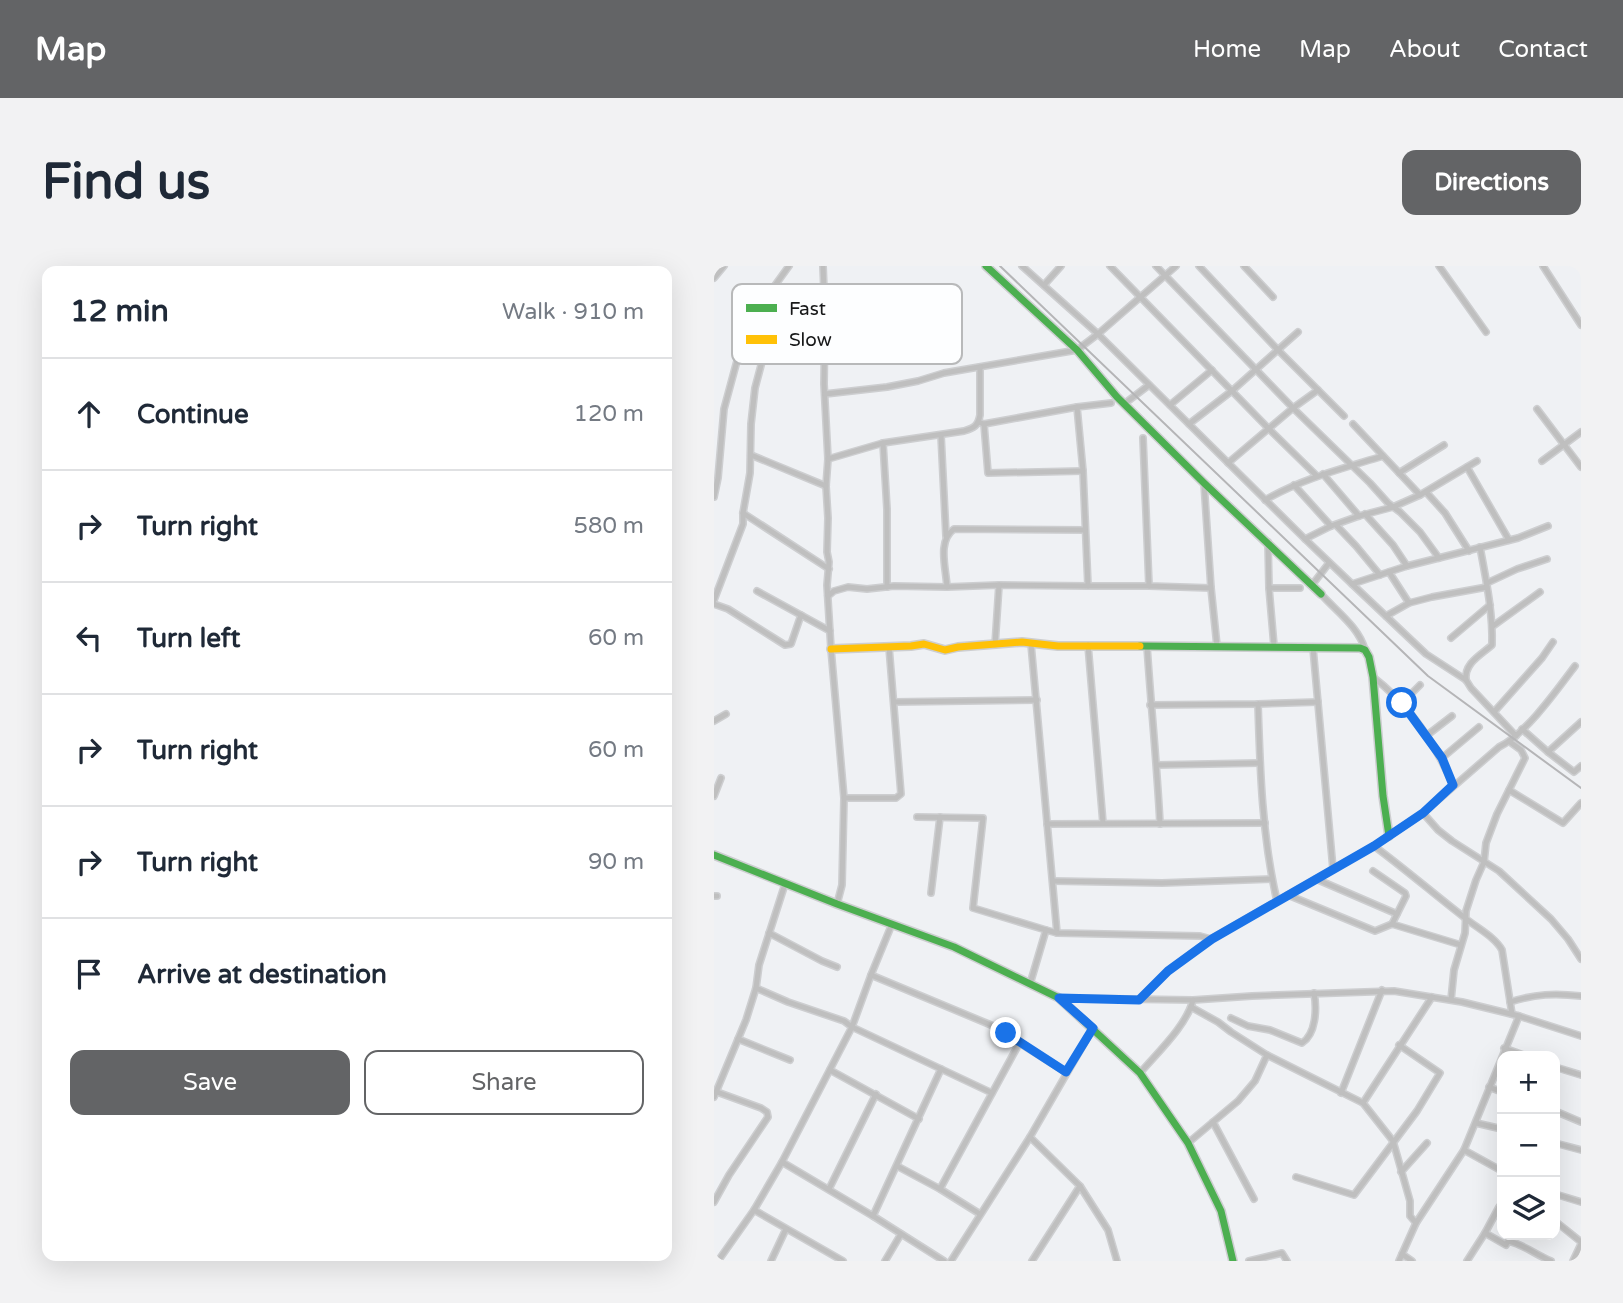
<!DOCTYPE html>
<html lang="en">
<head>
<meta charset="utf-8">
<style>
  body { margin:0; font-family:"Varela Round",sans-serif; background:#f2f2f3; color:#1f2937 }
  .controls { position:absolute; right:21px; bottom:21px; display:grid; overflow:hidden; border-radius:14px; box-shadow:0 7px 28px #0002 }
  .controls button { width:63px; height:63px; display:grid; place-items:center; padding:0; border:0; border-bottom:2px solid #e0e1e3; background:#fff; color:#1f2937; font:35px sans-serif }
  .stop { position:absolute; width:21px; height:21px; margin:-16px; border:5px solid #1a73e8; border-radius:50%; background:#fff }
  .stop.end { background:#1a73e8; border-color:#fff; box-shadow:0 2px 7px #0008 }
  .list { margin:0; padding:0; list-style:none }
  h2 { display:flex; justify-content:space-between; align-items:center; height:91px; margin:0; padding:0 28px; font-size:30px }
  h2 small { font-size:23px; font-weight:400; color:#747a83 }
  .list li { display:grid; grid-template-columns:46px 1fr auto; gap:21px; align-items:center; box-sizing:border-box; height:112px; padding:0 28px; border-top:2px solid #e0e1e3 }
  .list b { display:block; font-size:26px; white-space:nowrap }
  .list em { font-size:23px; font-style:normal; color:#747a83 }
  .actions { display:flex; gap:14px; padding:21px 28px }
  .actions a { flex:1; padding:16px 0; border:2px solid #636466; border-radius:14px; text-align:center; font-size:24px; color:#636466 }
  .actions .main { background:#636466; color:#fff }
  .icon { flex:none; width:38px; height:38px; fill:none; stroke:currentColor; stroke-width:2; stroke-linecap:round; stroke-linejoin:round }
  .map { position:relative; flex:none; width:867px; height:995px; overflow:hidden; border-radius:14px }
  header { display:flex; align-items:center; gap:42px; box-sizing:border-box; height:98px; padding:0 35px; background:#636466; color:#fff }
  header strong { font-size:33px }
  nav { display:flex; gap:38px; margin-inline-start:auto; font-size:24px }
  .intro { display:flex; align-items:center; justify-content:space-between; box-sizing:border-box; height:168px; padding:0 42px }
  h1 { margin:0; font-size:49px }
  .button { padding:18px 32px; border-radius:14px; background:#636466; color:#fff; font-size:24px; font-weight:700 }
  main { display:flex; gap:42px; padding:0 42px }
  aside { flex:1; background:#fff; border-radius:14px; box-shadow:0 7px 28px #0002 }
  .map>svg:first-child { display:block }
  .lines { fill:none; stroke-linecap:round; stroke-linejoin:round }
  .street-casing { stroke:#cdced0; stroke-width:8 }
  .fast-casing { stroke:#cdced0; stroke-width:10 }
  .slow-casing { stroke:#cdced0; stroke-width:10 }
  .street { stroke:#bfbfbf; stroke-width:5 }
  .fast { stroke:#4caf50; stroke-width:7 }
  .slow { stroke:#ffc107; stroke-width:7 }
  .rail { stroke:#b5b5b7; stroke-width:2 }
  .route { stroke:#1a73e8; stroke-width:9 }
  .key { fill:#fdfeff; stroke:#b8b9ba; stroke-width:2 }
  .key-label { font-size:19px; fill:#171819 }
</style>
</head>
<body>
<header>
<strong>Map</strong>
<nav><a>Home</a><a>Map</a><a>About</a><a>Contact</a></nav>
</header>
<div class="intro"><h1>Find us</h1><a class="button">Directions</a></div>
<main>
<aside>
<h2>12 min<small>Walk · 910 m</small></h2>
<ul class="list">
<li><svg class="icon" aria-label="ahead" viewBox="0 0 24 24"><path d="M12 20V5M6 11l6-6 6 6"/></svg><div><b>Continue</b></div><em>120 m</em></li>
<li><svg class="icon" aria-label="right" viewBox="0 0 24 24"><path d="M7 20v-9h11M14 6l5 5-5 5"/></svg><div><b>Turn right</b></div><em>580 m</em></li>
<li><svg class="icon" aria-label="left" viewBox="0 0 24 24"><path d="M17 20v-9H6M10 6l-5 5 5 5"/></svg><div><b>Turn left</b></div><em>60 m</em></li>
<li><svg class="icon" aria-label="right" viewBox="0 0 24 24"><path d="M7 20v-9h11M14 6l5 5-5 5"/></svg><div><b>Turn right</b></div><em>60 m</em></li>
<li><svg class="icon" aria-label="right" viewBox="0 0 24 24"><path d="M7 20v-9h11M14 6l5 5-5 5"/></svg><div><b>Turn right</b></div><em>90 m</em></li>
<li><svg class="icon" aria-label="arrive" viewBox="0 0 24 24"><path d="M6 21V4h12l-3 4 3 4H6"/></svg><div><b>Arrive at destination</b></div></li>
</ul>
<div class="actions"><a class="main">Save</a><a>Share</a></div>
</aside>
<div class="map">
<svg width="867" height="995" viewBox="0 0 867 995">
  <rect width="100%" height="100%" fill="#eff1f4"/>
  <g class="lines">
    <defs>
      <g id="street">
        <polyline points="109,0 111,49 110,118 114,193 112,220 114,252 113,286 115,296 113,319 117,383 130,532 128,619 123,638"/>
        <polyline points="308,0 384,68 591,273 638,318 693,300 804,272 834,260"/>
        <polyline points="396,0 555,163 603,210"/>
        <polyline points="442,0 579,142 656,217 674,237 686,246 706,266 725,292"/>
        <polyline points="485,0 564,84 630,150"/>
        <polyline points="530,0 559,31"/>
        <polyline points="725,0 772,66"/>
        <polyline points="829,0 867,59"/>
        <polyline points="0,12 10,0"/>
        <polyline points="330,19 347,0"/>
        <polyline points="111,128 173,121 204,115 230,107 363,84 384,68 462,0"/>
        <polyline points="397,137 363,141 369,205 374,320 435,320"/>
        <polyline points="410,138 435,119"/>
        <polyline points="456,139 498,104"/>
        <polyline points="823,143 867,201"/>
        <polyline points="267,157 270,158 363,141"/>
        <polyline points="270,158 274,207 369,205"/>
        <polyline points="475,158 519,124 584,66"/>
        <polyline points="639,158 706,229"/>
        <polyline points="227,169 232,270"/>
        <polyline points="429,172 435,320 497,322"/>
        <polyline points="169,177 173,243 173,321"/>
        <polyline points="37,189 112,220"/>
        <path d="M114,193L169,177L250,165C260,162 264,160 266,149V101"/>
        <polyline points="828,195 867,166"/>
        <polyline points="514,197 579,142 604,124"/>
        <polyline points="753,201 795,274"/>
        <polyline points="685,207 730,179"/>
        <polyline points="609,208 645,250"/>
        <polyline points="490,217 497,322 503,380"/>
        <polyline points="580,219 617,260"/>
        <polyline points="712,226 731,247 755,285"/>
        <polyline points="0,231 4,212 10,143 27,80 38,51 75,0"/>
        <path d="M551,234C590,212 627,203 669,190"/>
        <polyline points="29,247 115,303"/>
        <polyline points="651,248 679,279 693,300"/>
        <polyline points="622,259 642,280 666,309"/>
        <polyline points="591,273 617,260 645,250 679,241 706,229 763,195"/>
        <polyline points="554,276 555,322 586,322"/>
        <polyline points="675,306 695,337"/>
        <polyline points="773,317 803,303 833,293"/>
        <polyline points="638,318 712,388 752,414 757,422 802,470"/>
        <polyline points="598,319 615,297"/>
        <polyline points="233,321 285,319 374,320"/>
        <polyline points="555,322 560,380"/>
        <polyline points="43,325 116,365"/>
        <path d="M607,328C622,345 645,361 651,384"/>
        <path d="M114,330L120,325L134,321L153,323L180,320L233,321C232,302 223,275 240,263L371,264"/>
        <polyline points="0,334 29,258 29,247 36,207 37,158 41,122 54,73"/>
        <polyline points="0,338 14,343 71,379 77,378 87,349"/>
        <polyline points="672,350 695,337 718,331 773,321"/>
        <polyline points="779,360 826,326"/>
        <polyline points="737,372 776,339"/>
        <polyline points="317,378 343,667 486,670 497,673"/>
        <polyline points="281,379 285,319"/>
        <polyline points="374,379 389,557"/>
        <path d="M433,380C437,440 443,499 446,558"/>
        <polyline points="599,382 619,603"/>
        <path d="M659,411C695,439 721,477 739,519"/>
        <path d="M752,414C750,397 767,389 778,379C779,346 772,314 766,281"/>
        <polyline points="180,436 323,434"/>
        <polyline points="688,437 706,419"/>
        <path d="M544,438C546,503 548,571 563,635"/>
        <polyline points="436,439 544,438 604,436"/>
        <polyline points="780,446 828,392 839,376"/>
        <polyline points="0,455 12,448"/>
        <polyline points="808,463 834,486 867,456"/>
        <polyline points="712,470 738,450"/>
        <polyline points="834,486 860,506 867,500"/>
        <polyline points="728,492 765,461"/>
        <polyline points="443,499 546,497"/>
        <polyline points="795,524 849,557 867,537"/>
        <polyline points="0,530 7,512"/>
        <polyline points="130,532 182,532 187,528 175,381"/>
        <polyline points="709,547 724,564 738,575 785,605 837,653 854,673 867,693"/>
        <polyline points="203,551 269,552 259,642 332,664"/>
        <polyline points="333,558 551,557"/>
        <path d="M660,580C691,603 720,628 751,652C763,662 781,671 788,684L798,748"/>
        <polyline points="659,605 691,627 692,630 678,658"/>
        <polyline points="602,613 683,648"/>
        <polyline points="339,615 448,617 558,613"/>
        <polyline points="217,627 226,551"/>
        <polyline points="574,629 661,665 678,658 747,679"/>
        <polyline points="0,630 3,630"/>
        <polyline points="55,667 108,695 123,701"/>
        <polyline points="157,709 277,759 352,806"/>
        <polyline points="316,718 332,664 343,667"/>
        <polyline points="42,722 74,736 130,755 138,761 278,827"/>
        <polyline points="345,732 479,734 538,730 680,725 748,736 805,750 867,770"/>
        <path d="M425,734L454,705L497,673L660,580L709,547L785,481C811,469 843,424 861,400"/>
        <polyline points="737,734 740,704 751,667 752,645 762,614 770,596 772,577 783,548 811,492 807,484 796,476"/>
        <path d="M796,736C822,728 840,727 867,730"/>
        <polyline points="477,741 504,756 517,766 553,789 649,837 679,875 696,935 696,950 702,957"/>
        <path d="M517,752L534,760L556,764L588,777C602,768 603,743 600,727"/>
        <polyline points="24,773 76,794"/>
        <polyline points="790,782 812,790"/>
        <polyline points="841,801 867,809"/>
        <polyline points="116,804 205,853"/>
        <path d="M426,807C443,787 473,759 479,734"/>
        <polyline points="775,821 788,826"/>
        <polyline points="627,827 668,724"/>
        <polyline points="0,831 32,754 42,722 45,699 71,618"/>
        <polyline points="649,837 718,731"/>
        <polyline points="841,845 867,856"/>
        <polyline points="499,856 540,933"/>
        <polyline points="762,857 788,863"/>
        <polyline points="316,871 366,920 394,964 403,995"/>
        <polyline points="474,877 524,835 541,815 553,789"/>
        <polyline points="841,877 867,884"/>
        <polyline points="750,884 788,905"/>
        <polyline points="68,896 159,950 230,995"/>
        <polyline points="183,900 226,923 266,948"/>
        <polyline points="687,906 713,877"/>
        <polyline points="582,911 640,929 703,845 726,807 685,779"/>
        <polyline points="115,923 162,828"/>
        <polyline points="226,923 306,776"/>
        <polyline points="841,928 867,936"/>
        <polyline points="0,936 15,909 54,851 53,846 47,842 3,826"/>
        <polyline points="40,944 129,995"/>
        <polyline points="159,950 227,803"/>
        <polyline points="841,955 867,976"/>
        <polyline points="771,967 785,941"/>
        <polyline points="688,988 698,995"/>
        <polyline points="4,995 40,944 68,896 138,761 157,709 178,658"/>
        <polyline points="57,995 72,963"/>
        <polyline points="171,995 187,968"/>
        <polyline points="237,995 316,871 379,762"/>
        <polyline points="318,995 366,920"/>
        <polyline points="535,995 568,987 573,995"/>
        <polyline points="685,995 702,957 750,884 805,750"/>
        <path d="M753,995L771,967L792,979L794,975C809,978 822,989 837,995"/>
        <polyline points="859,995 867,978"/>
      </g>
      <g id="fast">
        <polyline points="272,0 363,84 403,131 490,217 607,328"/>
        <polyline points="426,380 646,382 651,384 655,391 659,411 669,530 675,570"/>
        <polyline points="0,589 123,638 240,681 345,732 426,807 474,877 507,945 519,995"/>
      </g>
      <polyline id="slow" points="117,383 197,380 210,378 231,384 244,381 308,376 344,380 426,380"/>
    </defs>
    <use href="#street" class="street-casing"/>
    <use href="#fast" class="fast-casing"/>
    <use href="#slow" class="slow-casing"/>
    <use href="#street" class="street"/>
    <use href="#fast" class="fast"/>
    <use href="#slow" class="slow"/>
    <polyline class="rail" points="286,0 714,410 867,522"/>
  </g>
  <g class="lines">
    <polyline class="route" points="292,767 352,806 379,762 345,732 425,734 454,705 498,673 660,580 709,547 739,519 728,492 688,437"/>
  </g>
  <rect x="18" y="18" width="230" height="80" rx="10" class="key"/>
  <rect x="32" y="38" width="31" height="8" fill="#4caf50"/>
  <rect x="32" y="69" width="31" height="9" fill="#ffc107"/>
  <g class="key-label">
    <text x="75" y="49">Fast</text>
    <text x="75" y="80">Slow</text>
  </g>
</svg>
<div class="controls">
<button>+</button>
<button>−</button>
<button><svg class="icon" aria-label="layers" viewBox="0 0 24 24"><path d="M12 4l9 5-9 5-9-5zM3 14l9 5 9-5"/></svg></button>
</div>
<div class="stop" style="left:688px;top:437px"></div>
<div class="stop end" style="left:292px;top:767px"></div>
</div>
</main>
</body>
</html>
